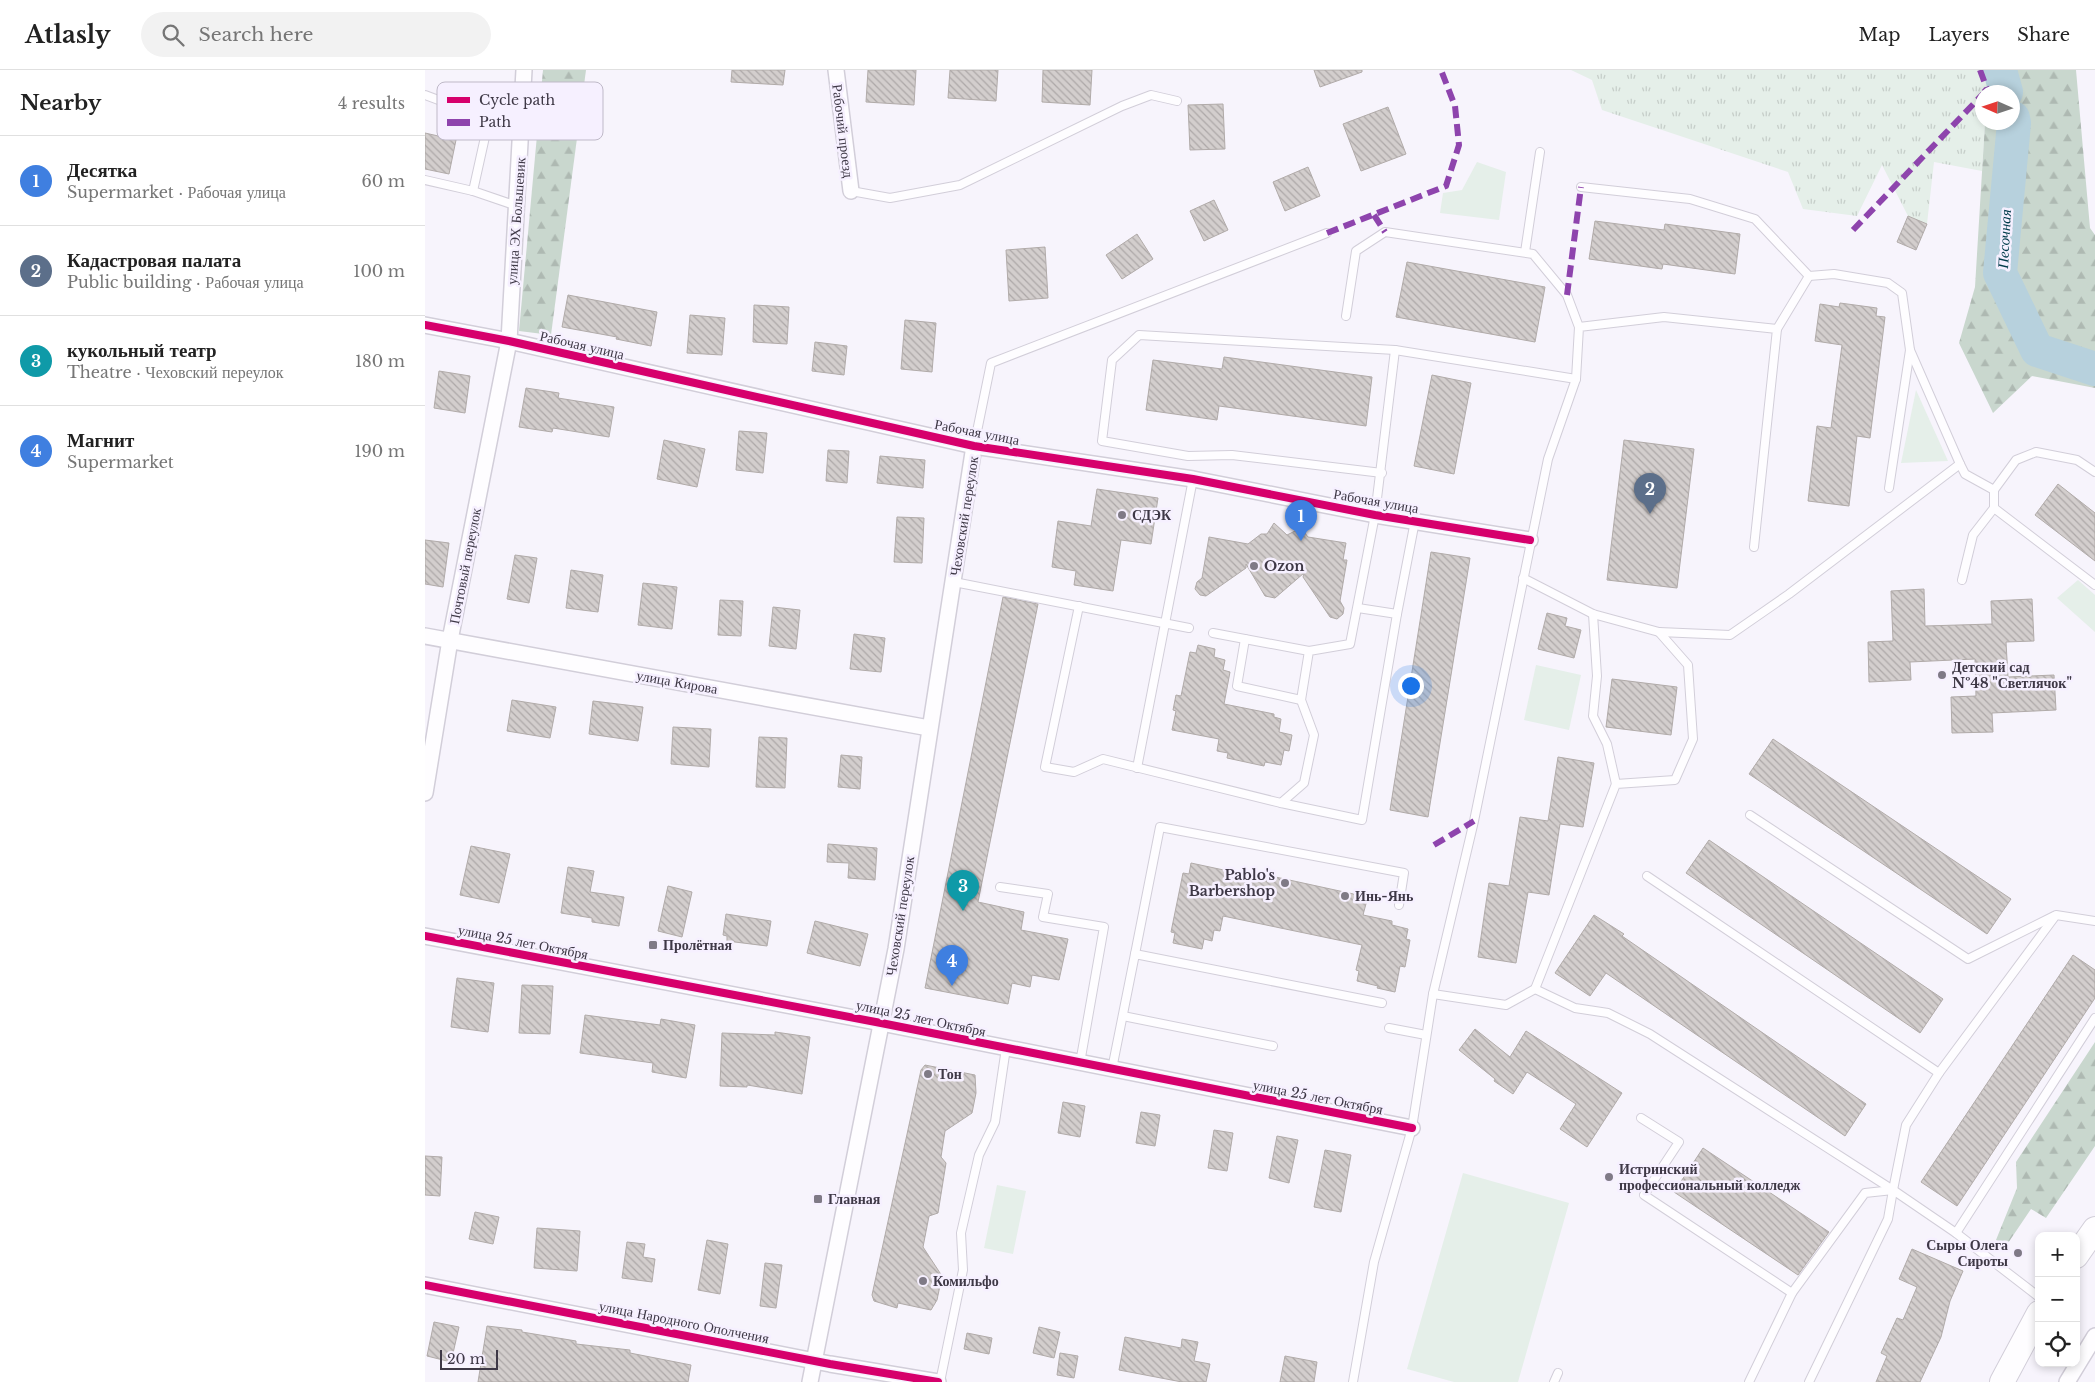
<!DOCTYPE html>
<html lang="en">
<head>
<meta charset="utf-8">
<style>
  body { margin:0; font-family:"Libre Baskerville",serif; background:#f2f2f2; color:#222 }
  .controls { position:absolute; right:15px; bottom:15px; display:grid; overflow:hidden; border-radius:10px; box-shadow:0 2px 8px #0003 }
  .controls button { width:45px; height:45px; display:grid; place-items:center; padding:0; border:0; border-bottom:1px solid #e0e0e0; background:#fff; color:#222; font:25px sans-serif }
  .compass { position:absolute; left:1550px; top:15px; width:45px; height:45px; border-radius:50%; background:#fff; box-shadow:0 2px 8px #0003; rotate:273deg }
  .scale { position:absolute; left:15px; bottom:12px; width:58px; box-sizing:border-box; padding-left:5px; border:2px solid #3e3846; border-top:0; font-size:14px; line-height:18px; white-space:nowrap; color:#3e3846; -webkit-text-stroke:4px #f6f0ff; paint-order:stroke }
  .you { position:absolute; left:985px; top:615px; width:18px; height:18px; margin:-12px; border:4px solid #fff; border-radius:50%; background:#1a73e8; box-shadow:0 0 0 8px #1a73e833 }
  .badge { display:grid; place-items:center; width:32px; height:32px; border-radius:50%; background:#111827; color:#fff; font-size:16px; font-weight:700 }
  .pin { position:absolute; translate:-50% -41px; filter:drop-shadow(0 1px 2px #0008) }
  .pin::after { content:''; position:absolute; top:26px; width:18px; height:15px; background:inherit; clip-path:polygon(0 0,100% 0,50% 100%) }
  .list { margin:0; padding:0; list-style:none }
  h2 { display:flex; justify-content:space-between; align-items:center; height:65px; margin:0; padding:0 20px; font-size:21px }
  h2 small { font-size:16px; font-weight:400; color:#767676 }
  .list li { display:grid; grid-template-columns:32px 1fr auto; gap:15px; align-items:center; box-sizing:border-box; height:90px; padding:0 20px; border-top:1px solid #e0e0e0 }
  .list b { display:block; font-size:19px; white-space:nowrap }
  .list p { margin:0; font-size:16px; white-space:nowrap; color:#767676 }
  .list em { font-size:16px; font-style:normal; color:#767676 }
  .icon { flex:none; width:28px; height:28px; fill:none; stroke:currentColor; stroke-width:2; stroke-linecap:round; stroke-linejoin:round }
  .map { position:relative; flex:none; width:1670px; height:1312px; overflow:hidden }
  header { display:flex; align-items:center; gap:30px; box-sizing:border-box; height:70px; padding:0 25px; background:#fff; border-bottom:1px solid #e0e0e0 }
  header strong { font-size:24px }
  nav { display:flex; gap:28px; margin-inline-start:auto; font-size:18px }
  .search { width:350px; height:45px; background:#f2f2f2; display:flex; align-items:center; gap:12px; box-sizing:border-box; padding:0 18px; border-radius:28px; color:#767676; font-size:19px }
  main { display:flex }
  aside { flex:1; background:#fff }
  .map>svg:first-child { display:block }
  .grass { fill:url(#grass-tufts) }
  .forest { fill:url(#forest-firs) }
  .park { fill:#e5efe9 }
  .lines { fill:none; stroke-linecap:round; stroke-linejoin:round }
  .river { stroke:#b7d1dd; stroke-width:34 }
  .building { fill:url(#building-back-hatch); stroke:#b1aba9 }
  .lane-casing { stroke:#d2ced9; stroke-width:10 }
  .street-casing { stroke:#d2ced9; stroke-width:18 }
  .primary-casing { stroke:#d2ced9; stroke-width:26 }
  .lane { stroke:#fefdff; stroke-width:8 }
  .street { stroke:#fefdff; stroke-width:15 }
  .primary { stroke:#fefdff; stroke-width:24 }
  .quiet { stroke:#8e44ad; stroke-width:6; stroke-dasharray:12 6; stroke-linecap:butt }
  .cycleway-casing { stroke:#f6f0ff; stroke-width:11 }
  .cycleway { stroke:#d6006c; stroke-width:8 }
  .poi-dot { fill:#7f7a86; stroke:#f6f0ff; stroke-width:2 }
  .labels { text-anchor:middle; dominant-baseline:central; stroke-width:5; stroke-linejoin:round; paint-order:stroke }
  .street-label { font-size:14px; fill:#3e3846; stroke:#f6f0ff }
  .poi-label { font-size:14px; font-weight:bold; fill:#3e3846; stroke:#f6f0ff; text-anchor:start }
  .water-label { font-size:15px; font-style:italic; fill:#023c4b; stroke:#f6f0ff }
  .key { fill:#f6f0ff; stroke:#bfb9c8; stroke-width:1 }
  .key-label { font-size:14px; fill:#3e3846 }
</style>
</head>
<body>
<header>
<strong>Atlasly</strong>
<div class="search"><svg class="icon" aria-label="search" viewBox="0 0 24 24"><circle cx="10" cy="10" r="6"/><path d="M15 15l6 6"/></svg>Search here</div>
<nav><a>Map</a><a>Layers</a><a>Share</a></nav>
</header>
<main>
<aside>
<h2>Nearby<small>4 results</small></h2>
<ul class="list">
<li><span class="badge" style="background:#3f7fe0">1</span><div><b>Десятка</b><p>Supermarket · Рабочая улица</p></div><em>60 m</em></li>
<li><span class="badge" style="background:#5c6f8a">2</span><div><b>Кадастровая палата</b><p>Public building · Рабочая улица</p></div><em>100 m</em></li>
<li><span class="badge" style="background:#0f9aa8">3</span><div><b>кукольный театр</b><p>Theatre · Чеховский переулок</p></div><em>180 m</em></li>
<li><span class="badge" style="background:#3f7fe0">4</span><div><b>Магнит</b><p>Supermarket</p></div><em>190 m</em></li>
</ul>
</aside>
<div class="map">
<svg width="1670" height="1312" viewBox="0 0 1670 1312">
  <defs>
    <pattern id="grass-tufts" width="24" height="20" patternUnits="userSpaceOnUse" patternTransform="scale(1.25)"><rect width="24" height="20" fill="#e5efe9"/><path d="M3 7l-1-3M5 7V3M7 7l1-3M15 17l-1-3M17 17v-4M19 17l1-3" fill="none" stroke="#c6cec9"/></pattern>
    <pattern id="forest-firs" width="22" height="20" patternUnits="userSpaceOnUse" patternTransform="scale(1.25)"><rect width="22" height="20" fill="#c9d7ce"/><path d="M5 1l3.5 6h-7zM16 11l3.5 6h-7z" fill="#aeb9b2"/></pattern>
    <pattern id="building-back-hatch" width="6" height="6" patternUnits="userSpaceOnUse" patternTransform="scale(1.25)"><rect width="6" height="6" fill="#d3cecd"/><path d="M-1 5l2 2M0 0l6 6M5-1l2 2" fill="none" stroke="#ada8a8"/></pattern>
  </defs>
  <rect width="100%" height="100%" fill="#f7f4fc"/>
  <polygon class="grass" points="1146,0 1563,0 1562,22 1558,22 1558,52 1560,53 1557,101 1509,92 1502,154 1483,146 1457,95 1432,146 1378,139 1363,102 1177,40 1167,10"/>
  <g class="forest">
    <polygon points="118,0 161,0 126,265 94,261"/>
    <polygon points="1563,0 1651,0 1665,158 1670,165 1670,318 1607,306 1568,343 1534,273 1550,217 1560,53 1588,52 1588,22 1562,22"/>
    <polygon points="1670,972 1670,1076 1621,1148 1606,1139 1581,1176 1571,1170 1592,1118 1591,1092"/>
  </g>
  <g class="park">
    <polygon points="1052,92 1081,102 1074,150 1015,143 1018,123 1037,120"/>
    <polygon points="1491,320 1523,391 1476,393"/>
    <polygon points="1653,510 1670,525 1670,562 1632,528"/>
    <polygon points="1111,595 1156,605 1144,660 1099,650"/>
    <polygon points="1038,1103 1144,1133 1093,1312 1029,1312 982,1299"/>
    <polygon points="572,1115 601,1121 588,1184 559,1178"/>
  </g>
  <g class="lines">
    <g class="river">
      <polyline points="1575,0 1581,22"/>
      <polyline points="1588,48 1589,53 1575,203 1612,280 1670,299"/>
    </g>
  </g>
  <g class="building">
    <polygon points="307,0 360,0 358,15 306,12"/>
    <polygon points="443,0 491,0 489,35 441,32"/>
    <polygon points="525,0 573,0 571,31 523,28"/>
    <polygon points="618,0 667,0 665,35 617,32"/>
    <polygon points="889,0 937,0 937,2 895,17"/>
    <polygon points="798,34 800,79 765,80 763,35"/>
    <polygon points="963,37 981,84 936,101 918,54"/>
    <polygon points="0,63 31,70 24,104 0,99"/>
    <polygon points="883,97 895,126 860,141 848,112"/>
    <polygon points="789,130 803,160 779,171 765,141"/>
    <polygon points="1483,146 1502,154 1491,180 1472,172"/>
    <polygon points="1170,151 1239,160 1240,154 1315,164 1310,204 1238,194 1237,199 1164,189"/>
    <polygon points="712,164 728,189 697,209 681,185"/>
    <polygon points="620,177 623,228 584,231 581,180"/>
    <polygon points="982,192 1120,217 1110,272 971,247"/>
    <polygon points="143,225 232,242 226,276 191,269 192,267 137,257"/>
    <polygon points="1415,233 1452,238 1451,246 1460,247 1445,368 1432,366 1424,436 1383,431 1392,356 1406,358 1417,275 1390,271 1395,234 1414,237"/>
    <polygon points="329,235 364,237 362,274 328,272"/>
    <polygon points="265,245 300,248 297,285 262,283"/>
    <polygon points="480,250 511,253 507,302 476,299"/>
    <polygon points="390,272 422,276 419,305 387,301"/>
    <polygon points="799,287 947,307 941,356 794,336 792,350 721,340 728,290 797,299"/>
    <polygon points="14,301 45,306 40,343 9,338"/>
    <polygon points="1007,305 1046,313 1029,404 989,396"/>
    <polygon points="101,318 134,323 133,328 189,337 184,367 128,358 127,362 94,357"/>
    <polygon points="314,361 342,363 338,403 311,400"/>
    <polygon points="239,370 280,379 272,417 232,409"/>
    <polygon points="1199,370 1269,379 1252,518 1182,510"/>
    <polygon points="403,380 424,381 422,413 401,411"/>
    <polygon points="455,386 500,390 498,418 452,413"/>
    <polygon points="1633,414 1670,443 1670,491 1610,445"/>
    <polygon points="672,419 733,428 726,474 696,470 688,521 649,515 651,501 627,497 633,451 666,456"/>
    <polygon points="472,447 499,448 497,493 469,492"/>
    <polygon points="849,453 862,465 876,458 883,467 921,473 918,490 922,490 915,531 919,538 918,544 912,549 905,547 878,507 879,503 850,528 840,526 821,494 821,498 781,526 775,525 770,519 772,512 777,508 784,467 823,474 836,464 842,464"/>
    <polygon points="0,470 24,473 18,517 0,514"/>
    <polygon points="1006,482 1045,488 1003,747 965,740"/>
    <polygon points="90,485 112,488 104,533 82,529"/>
    <polygon points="146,500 178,505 173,542 141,538"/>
    <polygon points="218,513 252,517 247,559 213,555"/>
    <polygon points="1499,519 1500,556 1567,554 1566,531 1607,529 1609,571 1581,572 1583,607 1629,605 1631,640 1567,643 1568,662 1527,663 1526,627 1551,626 1550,589 1485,592 1486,610 1444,612 1443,572 1468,571 1466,521"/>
    <polygon points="578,527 613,534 553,832 599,842 596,860 643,869 634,910 607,905 605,917 587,913 583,934 500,918"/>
    <polygon points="295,530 318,531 316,566 293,565"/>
    <polygon points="348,537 375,540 371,579 344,576"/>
    <polygon points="1122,543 1142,548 1140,556 1156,560 1149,588 1113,579"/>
    <polygon points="429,564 460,568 456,602 425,599"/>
    <polygon points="773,575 790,579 789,587 800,590 798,600 805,602 799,634 849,644 849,647 856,649 854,662 867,665 864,681 859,680 856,695 840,692 839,696 802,688 803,683 792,681 794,669 747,660 751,641 748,640 751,625 756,626 765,582 771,583"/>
    <polygon points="1187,609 1252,617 1246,665 1181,657"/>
    <polygon points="87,630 131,637 125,668 82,661"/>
    <polygon points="168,631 218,637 213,671 164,664"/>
    <polygon points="248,657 286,659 284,697 246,694"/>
    <polygon points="334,667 362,668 360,718 331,717"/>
    <polygon points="1348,669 1586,829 1562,864 1324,704"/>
    <polygon points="416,685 437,687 435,719 413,717"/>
    <polygon points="1133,687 1169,693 1158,757 1135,754 1124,825 1103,822 1091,893 1053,887 1064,813 1084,816 1095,747 1123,751"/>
    <polygon points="1284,770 1518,929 1495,963 1261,803"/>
    <polygon points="403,774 452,778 450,810 423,808 424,793 402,792"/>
    <polygon points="46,776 85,784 74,833 35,825"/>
    <polygon points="766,793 822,805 823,801 933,825 932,828 942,830 938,845 967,851 967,855 983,859 981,869 985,870 980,897 975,896 970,922 952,918 953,916 932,911 934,901 931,900 937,875 798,846 795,861 789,860 787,871 779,869 777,879 748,873 750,863 746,862 758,803 764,804"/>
    <polygon points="143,797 169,801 165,822 199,827 194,856 167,852 167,848 136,843"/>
    <polygon points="243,816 267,822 257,867 233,861"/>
    <polygon points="301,844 346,851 342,876 302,871 302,866 298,865"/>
    <polygon points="1169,845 1199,864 1197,866 1441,1034 1420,1066 1181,903 1165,926 1130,903"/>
    <polygon points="390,851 443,864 435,896 382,883"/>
    <polygon points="1648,885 1670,900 1670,928 1532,1136 1496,1112"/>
    <polygon points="32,908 69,913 63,962 26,957"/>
    <polygon points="97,915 128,916 125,964 94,963"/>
    <polygon points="160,945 235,955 236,949 270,955 261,1008 227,1002 228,993 155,983"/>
    <polygon points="1050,959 1085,987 1101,961 1197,1023 1162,1077 1135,1059 1151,1034 1102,1002 1088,1024 1069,1011 1070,1009 1034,980"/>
    <polygon points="350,962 385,967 377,1024 322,1015 322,1017 295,1016 297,963 350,965"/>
    <polygon points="500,995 550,1005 551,1023 547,1043 520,1061 516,1087 521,1093 513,1143 504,1146 498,1177 517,1206 512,1230 506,1240 473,1233 472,1238 449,1231 447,1225 496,1000"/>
    <polygon points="638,1032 660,1036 655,1067 633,1063"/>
    <polygon points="716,1042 735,1045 730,1076 711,1073"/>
    <polygon points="789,1060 808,1063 802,1101 783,1098"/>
    <polygon points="852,1066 873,1070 864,1113 844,1108"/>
    <polygon points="1278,1078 1404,1162 1373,1205 1249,1122"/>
    <polygon points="900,1080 926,1085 916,1142 889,1137"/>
    <polygon points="0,1086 17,1087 15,1126 0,1125"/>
    <polygon points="50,1142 74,1147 68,1174 44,1169"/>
    <polygon points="112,1158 155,1161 152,1201 109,1198"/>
    <polygon points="282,1170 303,1174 295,1224 273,1220"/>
    <polygon points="202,1172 220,1174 218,1187 230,1189 227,1212 197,1208"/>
    <polygon points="1487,1179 1538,1201 1525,1231 1516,1267 1495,1312 1451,1312 1462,1286 1456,1283 1472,1248 1478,1250 1492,1217 1474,1209"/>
    <polygon points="340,1193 357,1195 351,1238 335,1236"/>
    <polygon points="9,1252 34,1257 26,1292 2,1286"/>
    <polygon points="62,1256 97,1260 97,1262 151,1271 151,1274 205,1280 205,1283 266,1295 263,1312 53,1312"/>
    <polygon points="614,1257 635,1262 629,1288 608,1283"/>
    <polygon points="542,1263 567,1268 564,1284 539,1279"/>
    <polygon points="700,1267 756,1278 757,1269 773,1272 769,1291 785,1294 781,1312 757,1312 694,1300"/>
    <polygon points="635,1283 653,1286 649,1308 632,1305"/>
    <polygon points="860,1286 892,1292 889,1312 855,1312"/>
  </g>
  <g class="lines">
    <defs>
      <g id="lane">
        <polyline points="0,25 64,49 48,121"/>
        <polyline points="0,110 48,121 92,136"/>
        <polyline points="1156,117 1265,129 1330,149 1384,206 1352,259"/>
        <polyline points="426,121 465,128 535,115 697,36 726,25 752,31"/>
        <polyline points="1100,182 1115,82"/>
        <polyline points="1384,206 1409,204 1463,213 1477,223 1485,280 1464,418"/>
        <polyline points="921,246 931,181 960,162 1108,184 1142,225 1154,257"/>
        <polyline points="549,376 566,293 902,163"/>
        <polyline points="1535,394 1540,404 1569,420"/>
        <polyline points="1670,402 1652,390 1611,382 1591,390 1569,420 1569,438 1670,515"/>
        <polyline points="957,403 807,385 763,386 677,371 687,290 714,265 970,280 1151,309"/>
        <polyline points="1537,510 1548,465 1569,438"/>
        <polyline points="529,512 764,558"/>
        <polyline points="654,536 620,697 649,702 678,689 856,733 937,750 972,544 990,451"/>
        <polyline points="933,538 972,544"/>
        <polyline points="1168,544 1172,606 1168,646 1182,674 1191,714"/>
        <polyline points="1234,562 1305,565 1364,524 1535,394 1485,280"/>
        <polyline points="788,563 884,581"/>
        <polyline points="820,569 812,616 876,630"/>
        <polyline points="712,698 768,409"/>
        <polyline points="856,733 879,713 889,665 876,630 884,581 925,574 950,445 970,280"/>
        <polyline points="1325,745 1543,889 1629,846"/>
        <polyline points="1222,806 1514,1003"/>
        <polyline points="575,817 623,824 618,847 679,857 655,993"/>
        <polyline points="710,884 735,757 979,803 974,835"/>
        <polyline points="1110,919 1150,938 1183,943 1225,964 1468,1120 1481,1055 1514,1003 1631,845 1670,851"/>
        <polyline points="1008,924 1081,935 1110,919 1191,714 1250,710 1268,669 1263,595 1234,562 1168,544 1098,508"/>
        <polyline points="698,946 848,976"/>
        <polyline points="964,958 1001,965"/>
        <polyline points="687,999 710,884 957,933"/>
        <polyline points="1216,1048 1254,1072 1219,1125 1367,1223"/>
        <polyline points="1531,1163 1670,948"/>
        <polyline points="515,1312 538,1200 536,1163 554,1085 570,1052 581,978"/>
        <polyline points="928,1312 949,1192 987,1058 1008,924 1049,751 1123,389 1151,309 1154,257 1239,247 1352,259 1329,477"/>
        <polyline points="1129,1312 1133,1303"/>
        <polyline points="1324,1312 1367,1223 1440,1123 1468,1120 1531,1163 1614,1227"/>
        <polyline points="1384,1312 1463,1149 1468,1120"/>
      </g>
      <g id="street">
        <polyline points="411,0 426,121"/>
        <polyline points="0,255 84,271 549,376 768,409 950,445 1105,470"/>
        <polyline points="0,566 504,658"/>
        <polyline points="0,723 25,570 84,271 99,0"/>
        <polyline points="0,866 456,953 987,1058"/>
        <polyline points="0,1215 405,1294 513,1312"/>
        <polyline points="385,1312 471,879 549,376"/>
        <polyline points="1642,1312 1670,1266"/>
      </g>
      <g id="primary">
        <polyline points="1651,1186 1670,1159"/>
        <polyline points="1577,1312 1614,1243"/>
      </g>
    </defs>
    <use href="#lane" class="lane-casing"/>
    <use href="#street" class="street-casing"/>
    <use href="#primary" class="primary-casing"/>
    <use href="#lane" class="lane"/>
    <use href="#street" class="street"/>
    <use href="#primary" class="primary"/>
    <g class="quiet">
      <polyline points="1555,0 1562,19 1559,22"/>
      <polyline points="949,145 960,162"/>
      <polyline points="1428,160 1558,24"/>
      <polyline points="902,163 1021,116 1034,75 1030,36 1016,0"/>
      <polyline points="1142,225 1156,117"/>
      <polyline points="1009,775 1049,751"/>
    </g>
    <defs>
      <g id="cycleway">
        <polyline points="0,255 84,271 549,376 768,409 950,445 1105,470"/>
        <polyline points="0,866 456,953 987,1058"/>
        <polyline points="0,1215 405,1294 513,1312"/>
      </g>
    </defs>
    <use href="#cycleway" class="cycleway-casing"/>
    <use href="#cycleway" class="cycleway"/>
  </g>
  <g class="poi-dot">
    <circle cx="697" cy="445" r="5"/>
    <circle cx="829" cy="496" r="5"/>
    <circle cx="1517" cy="605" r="5"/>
    <circle cx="860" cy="813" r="5"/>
    <circle cx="920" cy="826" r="5"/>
    <rect x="223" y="870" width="10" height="10" rx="2.5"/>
    <circle cx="503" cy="1004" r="5"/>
    <circle cx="1184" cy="1107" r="5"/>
    <rect x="388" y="1124" width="10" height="10" rx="2.5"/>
    <circle cx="1593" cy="1183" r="5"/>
    <circle cx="498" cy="1211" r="5"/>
  </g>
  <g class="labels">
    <g class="street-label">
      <text transform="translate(418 61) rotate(83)">Рабочий проезд</text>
      <text transform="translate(91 151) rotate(-86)">улица ЭХ Большевик</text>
      <text transform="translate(157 275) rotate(13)">Рабочая улица</text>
      <text transform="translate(552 362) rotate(11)">Рабочая улица</text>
      <text transform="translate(951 431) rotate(10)">Рабочая улица</text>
      <text transform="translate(539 446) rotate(-81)">Чеховский переулок</text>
      <text transform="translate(40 496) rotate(-79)">Почтовый переулок</text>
      <text transform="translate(252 612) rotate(10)">улица Кирова</text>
      <text transform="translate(475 846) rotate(-81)">Чеховский переулок</text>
      <text transform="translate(98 872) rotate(11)">улица 25 лет Октября</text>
      <text transform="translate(496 948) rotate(12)">улица 25 лет Октября</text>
      <text transform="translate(893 1027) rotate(11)">улица 25 лет Октября</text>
      <text transform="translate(259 1252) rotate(11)">улица Народного Ополчения</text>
    </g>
    <g class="poi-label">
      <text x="707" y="445">СДЭК</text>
      <text x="839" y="496">Ozon</text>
      <text x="1527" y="597">Детский сад<tspan x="1527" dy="16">№48 "Светлячок"</tspan></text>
      <text x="850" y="805" text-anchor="end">Pablo's<tspan x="850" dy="16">Barbershop</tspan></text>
      <text x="930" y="826">Инь-Янь</text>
      <text x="238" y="875">Пролётная</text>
      <text x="513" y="1004">Тон</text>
      <text x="1194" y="1099">Истринский<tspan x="1194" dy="16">профессиональный колледж</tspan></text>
      <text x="403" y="1129">Главная</text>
      <text x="1583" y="1175" text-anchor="end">Сыры Олега<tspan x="1583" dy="16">Сироты</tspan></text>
      <text x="508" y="1211">Комильфо</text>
    </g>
    <g class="water-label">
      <text transform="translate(1579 169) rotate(-87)">Песочная</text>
    </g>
  </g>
  <rect x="12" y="12" width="166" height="58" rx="8" class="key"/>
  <rect x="22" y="27" width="23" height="6" fill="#d6006c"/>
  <rect x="22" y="49" width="23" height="7" fill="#8e44ad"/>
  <g class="key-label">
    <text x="54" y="35">Cycle path</text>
    <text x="54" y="57">Path</text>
  </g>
</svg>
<div class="controls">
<button>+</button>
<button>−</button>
<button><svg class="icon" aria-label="locate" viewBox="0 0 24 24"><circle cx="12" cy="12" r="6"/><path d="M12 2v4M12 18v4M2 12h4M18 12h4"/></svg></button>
</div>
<svg class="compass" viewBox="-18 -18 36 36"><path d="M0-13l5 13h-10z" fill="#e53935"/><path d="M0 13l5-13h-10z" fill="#767676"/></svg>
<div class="scale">20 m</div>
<div class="you"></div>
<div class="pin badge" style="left:876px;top:471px;background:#3f7fe0">1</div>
<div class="pin badge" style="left:1225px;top:444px;background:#5c6f8a">2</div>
<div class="pin badge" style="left:538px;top:841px;background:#0f9aa8">3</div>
<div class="pin badge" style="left:527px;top:916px;background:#3f7fe0">4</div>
</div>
</main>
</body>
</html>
